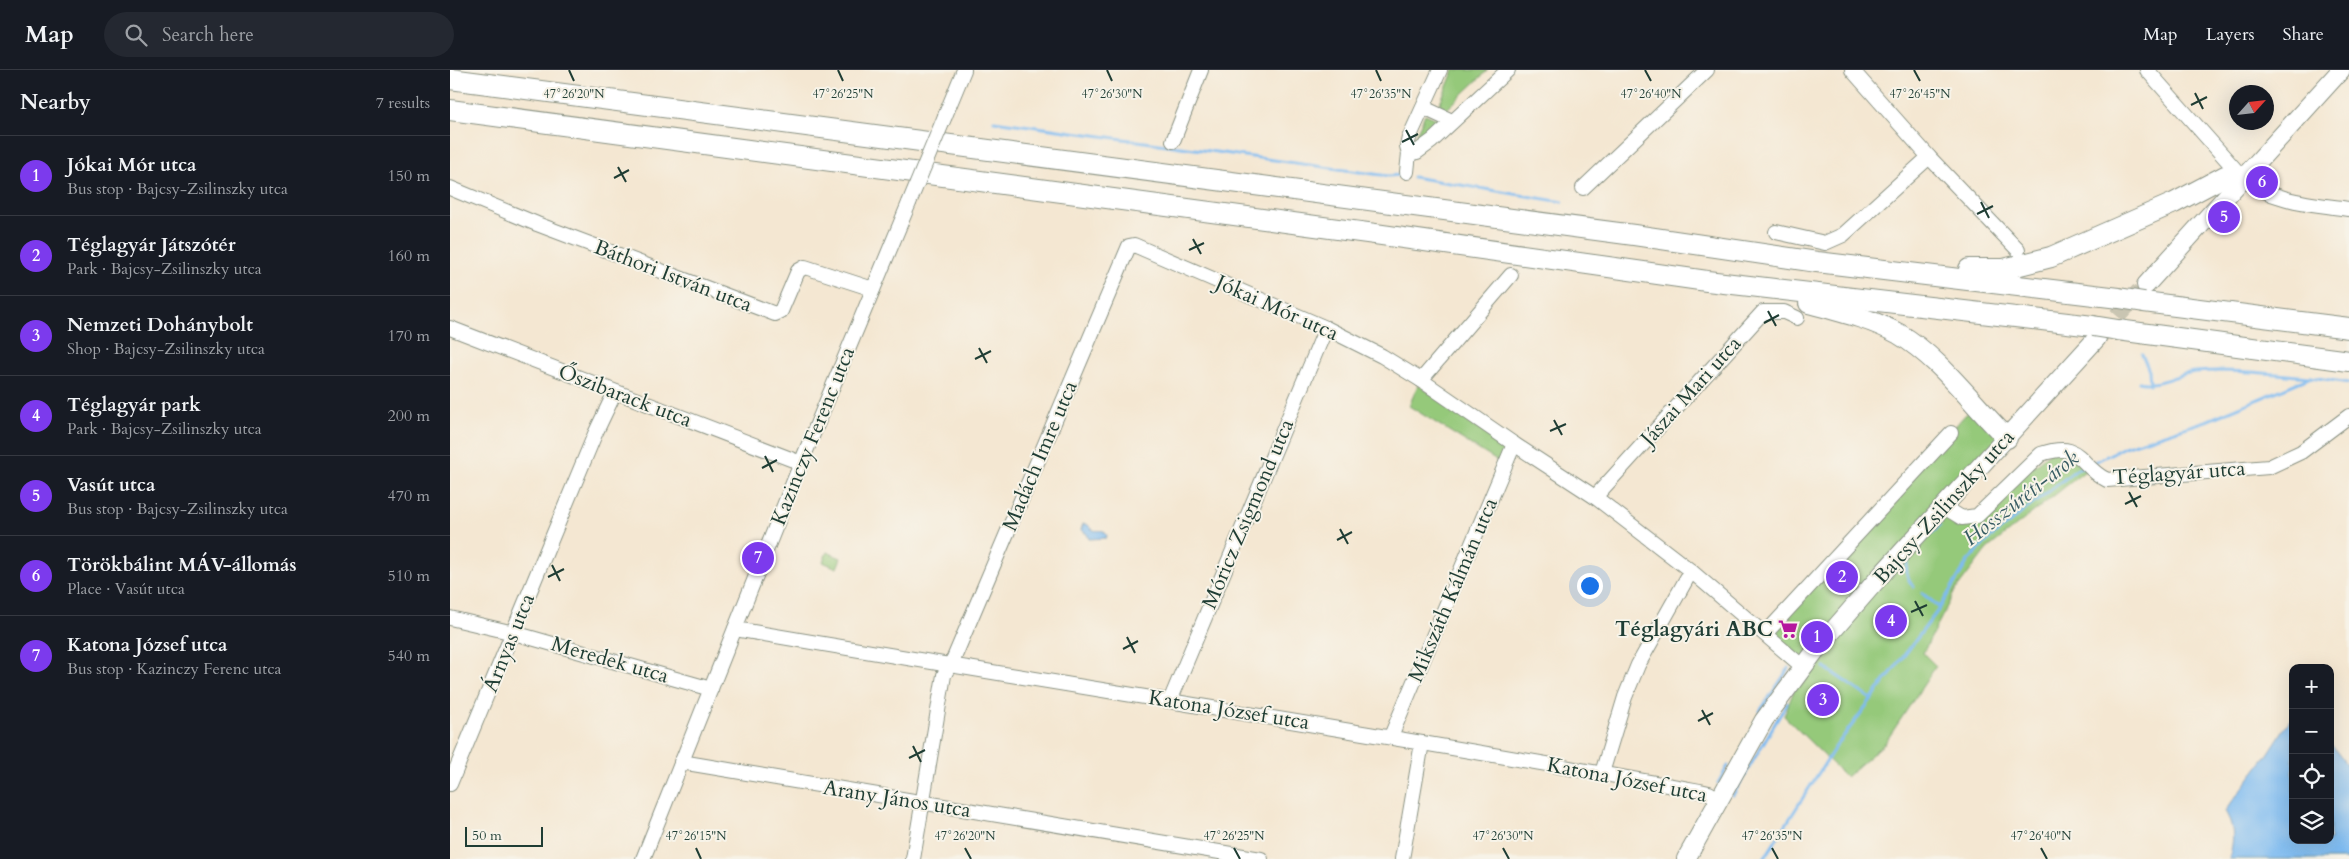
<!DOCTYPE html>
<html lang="en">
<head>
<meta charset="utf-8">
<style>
  body { margin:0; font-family:Cardo,serif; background:#242831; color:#f1f3f6 }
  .controls { position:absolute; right:15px; bottom:15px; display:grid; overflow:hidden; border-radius:10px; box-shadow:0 5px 20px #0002 }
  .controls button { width:45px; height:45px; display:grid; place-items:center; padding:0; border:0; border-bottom:1px solid #363941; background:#171b24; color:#f1f3f6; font:25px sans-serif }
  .compass { position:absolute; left:1779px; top:15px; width:45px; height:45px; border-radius:50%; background:#171b24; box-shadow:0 5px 20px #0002; rotate:63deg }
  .scale { position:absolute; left:15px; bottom:12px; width:78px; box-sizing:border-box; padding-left:5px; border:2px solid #1f3d34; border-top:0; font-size:14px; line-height:18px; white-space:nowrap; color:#1f3d34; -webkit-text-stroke:4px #f7f3e8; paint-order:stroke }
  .you { position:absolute; left:1139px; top:515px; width:18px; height:18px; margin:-12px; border:4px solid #fff; border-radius:50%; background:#1a73e8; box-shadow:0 0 0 8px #1a73e833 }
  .badge { display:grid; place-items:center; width:32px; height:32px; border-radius:50%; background:#7c3aed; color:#fff; font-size:16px; font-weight:700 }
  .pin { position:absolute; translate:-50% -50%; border:2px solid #fff; box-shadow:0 1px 5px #0006 }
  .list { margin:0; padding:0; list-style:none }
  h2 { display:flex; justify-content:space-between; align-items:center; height:65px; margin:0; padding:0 20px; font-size:21px }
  h2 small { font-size:16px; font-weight:400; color:#9ea1a6 }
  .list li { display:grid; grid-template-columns:32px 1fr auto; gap:15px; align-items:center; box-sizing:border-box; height:80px; padding:0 20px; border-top:1px solid #363941 }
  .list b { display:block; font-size:19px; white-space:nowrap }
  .list p { margin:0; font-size:16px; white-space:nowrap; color:#9ea1a6 }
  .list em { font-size:16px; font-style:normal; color:#9ea1a6 }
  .icon { flex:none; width:28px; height:28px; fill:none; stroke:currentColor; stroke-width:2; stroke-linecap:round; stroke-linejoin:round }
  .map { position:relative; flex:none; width:1899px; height:789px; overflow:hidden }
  header { display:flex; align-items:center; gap:30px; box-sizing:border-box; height:70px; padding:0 25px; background:#171b24; border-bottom:1px solid #363941 }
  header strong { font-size:24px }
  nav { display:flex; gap:28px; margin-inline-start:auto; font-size:18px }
  .search { width:350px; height:45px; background:#242831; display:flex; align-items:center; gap:12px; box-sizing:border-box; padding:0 18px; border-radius:28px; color:#9ea1a6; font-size:19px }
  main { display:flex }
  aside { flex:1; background:#171b24 }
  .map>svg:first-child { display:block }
  .green { fill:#95c97a; stroke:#5a8357 }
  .water { fill:#7ebbf1; stroke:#4e7c92 }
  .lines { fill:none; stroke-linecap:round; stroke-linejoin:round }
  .stream { stroke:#7ebbf1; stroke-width:3 }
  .major-tunnel { stroke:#c9c5b2; stroke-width:18; stroke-dasharray:18 9; stroke-linecap:butt }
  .minor-casing { stroke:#8a9283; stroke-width:16 }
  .major-casing { stroke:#8a9283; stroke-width:20 }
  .highway-casing { stroke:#8a9283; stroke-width:22 }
  .minor { stroke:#fff; stroke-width:14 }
  .major { stroke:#fff; stroke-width:18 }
  .highway { stroke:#fff; stroke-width:20 }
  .minor-bridge-casing { stroke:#8a9283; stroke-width:16; stroke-linecap:butt }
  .highway-bridge-casing { stroke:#8a9283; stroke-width:22; stroke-linecap:butt }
  .minor-bridge { stroke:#fff; stroke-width:14 }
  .highway-bridge { stroke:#fff; stroke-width:20 }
  .ticks { fill:none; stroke:#1f3d34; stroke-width:2 }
  .labels { text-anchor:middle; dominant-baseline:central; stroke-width:4; stroke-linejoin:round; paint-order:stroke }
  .street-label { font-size:21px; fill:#1f3d34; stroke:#f7f3e8 }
  .poi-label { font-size:21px; font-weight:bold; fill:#1f3d34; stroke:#f7f3e8; text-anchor:end }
  .water-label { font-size:22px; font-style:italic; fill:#375c63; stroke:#f7f3e8 }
  .ticks-label { font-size:12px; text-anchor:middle; fill:#1f3d34; stroke:#f7f3e8; stroke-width:4; stroke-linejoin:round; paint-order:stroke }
</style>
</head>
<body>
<header>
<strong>Map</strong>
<div class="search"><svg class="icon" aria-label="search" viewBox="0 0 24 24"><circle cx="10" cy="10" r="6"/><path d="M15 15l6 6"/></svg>Search here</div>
<nav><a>Map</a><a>Layers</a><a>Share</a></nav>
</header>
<main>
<aside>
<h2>Nearby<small>7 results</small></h2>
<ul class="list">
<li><span class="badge">1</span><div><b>Jókai Mór utca</b><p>Bus stop · Bajcsy-Zsilinszky utca</p></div><em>150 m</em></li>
<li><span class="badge">2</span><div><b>Téglagyár Játszótér</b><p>Park · Bajcsy-Zsilinszky utca</p></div><em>160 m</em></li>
<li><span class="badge">3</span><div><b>Nemzeti Dohánybolt</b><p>Shop · Bajcsy-Zsilinszky utca</p></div><em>170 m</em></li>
<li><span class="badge">4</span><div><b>Téglagyár park</b><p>Park · Bajcsy-Zsilinszky utca</p></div><em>200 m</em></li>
<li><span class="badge">5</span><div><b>Vasút utca</b><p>Bus stop · Bajcsy-Zsilinszky utca</p></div><em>470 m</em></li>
<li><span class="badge">6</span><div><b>Törökbálint MÁV-állomás</b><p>Place · Vasút utca</p></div><em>510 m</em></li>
<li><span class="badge">7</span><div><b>Katona József utca</b><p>Bus stop · Kazinczy Ferenc utca</p></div><em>540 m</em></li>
</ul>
</aside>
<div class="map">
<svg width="1899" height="789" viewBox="0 0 1899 789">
  <rect width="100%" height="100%" fill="#f7f3e8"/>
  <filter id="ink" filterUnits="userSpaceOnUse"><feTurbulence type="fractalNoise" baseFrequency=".02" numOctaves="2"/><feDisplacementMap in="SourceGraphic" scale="10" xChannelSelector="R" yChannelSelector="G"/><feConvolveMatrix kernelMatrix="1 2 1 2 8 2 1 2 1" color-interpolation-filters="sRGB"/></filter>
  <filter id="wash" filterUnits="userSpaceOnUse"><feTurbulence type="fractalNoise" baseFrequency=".0096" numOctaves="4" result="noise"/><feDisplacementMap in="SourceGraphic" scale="20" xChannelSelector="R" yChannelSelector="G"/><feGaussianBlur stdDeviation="1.12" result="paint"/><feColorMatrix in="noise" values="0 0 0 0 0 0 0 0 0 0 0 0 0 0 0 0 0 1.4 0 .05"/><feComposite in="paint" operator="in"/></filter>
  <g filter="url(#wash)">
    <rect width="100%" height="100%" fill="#f4e7d2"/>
    <g class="green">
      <polygon points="1004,0 1038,0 996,40 989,35"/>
      <polygon points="975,44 994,52 966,77 963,72"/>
      <polygon points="968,315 1049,370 1056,382 1050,393 959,336"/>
      <polygon points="1523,336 1557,368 1494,436 1520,449 1604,379 1640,397 1537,479 1505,521 1473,583 1486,596 1435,673 1396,707 1334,646 1353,597 1315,564 1463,404"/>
      <polygon points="377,482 391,488 387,498 373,492"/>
    </g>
    <g class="water">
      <path d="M633,454H637C646,464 644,459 654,461L657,466L656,468L639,469L637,464L631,460Z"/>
      <path d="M1843,645V770H1880V673L1899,698V789H1779C1784,769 1785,759 1775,741L1818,684Z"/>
    </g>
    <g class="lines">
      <g class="stream">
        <polyline points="544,51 938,106 952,105"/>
        <polyline points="963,107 1113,132"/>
        <polyline points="1692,284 1699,301 1700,314"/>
        <path d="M1689,312C1709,317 1725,304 1745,302C1783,299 1822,304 1861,307"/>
        <polyline points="1643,393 1674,377 1756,351 1861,307 1899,313"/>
        <path d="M1464,517C1442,492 1473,473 1490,455"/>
        <polyline points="1472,523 1490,538"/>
        <polyline points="1374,597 1421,629"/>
        <polyline points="1310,641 1339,598"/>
        <polyline points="1268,713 1278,696"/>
        <polyline points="1283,725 1337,633"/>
        <polyline points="1242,759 1256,735"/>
        <polyline points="1314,789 1384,679 1489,539 1518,491 1541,467 1626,400 1634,396"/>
      </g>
    </g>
  </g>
  <g filter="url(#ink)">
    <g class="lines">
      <polyline class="major-tunnel" points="1649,266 1690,221"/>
      <defs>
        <g id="minor">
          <polyline points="1402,0 1479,87 1568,180"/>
          <path d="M1697,0L1792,107C1822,132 1862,134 1899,139"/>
          <polyline points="974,38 1002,51"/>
          <polyline points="495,46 514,0"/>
          <polyline points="723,71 751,0"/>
          <polyline points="959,83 967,82 982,71 1058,0"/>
          <polyline points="959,83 957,76 959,68 990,0"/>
          <polyline points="957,102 959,83"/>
          <polyline points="0,118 87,154 325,244 331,241 348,201 355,197 423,219"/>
          <polyline points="1133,118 1257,0"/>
          <polyline points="1326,162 1375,173 1393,165 1479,87"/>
          <polyline points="0,258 351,393"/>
          <polyline points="971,310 1061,205"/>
          <polyline points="1145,427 1313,242 1334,242 1347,248"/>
          <path d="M1494,437L1512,448L1527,446L1591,384C1633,370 1627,395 1657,410L1819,397L1851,382L1899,346"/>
          <polyline points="0,548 64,563 261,619"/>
          <path d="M285,559C606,614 929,663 1250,721L1259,723L1270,730"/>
          <polyline points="1315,564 1501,363"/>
          <polyline points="720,631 876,258"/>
          <polyline points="941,666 1064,374"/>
          <polyline points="231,692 811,789"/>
          <polyline points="1152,703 1175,627 1188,595 1241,501"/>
          <polyline points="0,714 145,364 165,322"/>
          <polyline points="193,789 351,393 459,133"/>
          <polyline points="463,789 494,605 504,588 679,176 684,175 876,258 932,286 971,310 1064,374 1145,427 1241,501 1353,597"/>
          <polyline points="952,789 972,673"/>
        </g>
        <g id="major">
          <polyline points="1696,215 1891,0"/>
          <polyline points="1236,789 1314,650 1366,580 1432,504 1647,268"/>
        </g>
        <g id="highway">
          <polyline points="0,9 1184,165 1367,192 1669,228"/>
          <polyline points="0,40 925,164 1257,211 1643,256"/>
          <polyline points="1519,199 1554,199 1601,187 1724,133 1775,106 1792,107"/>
          <polyline points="1694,232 1899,258"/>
          <path d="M1359,233C1389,241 1422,249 1449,264C1490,288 1523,335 1557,368"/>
          <polyline points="1668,260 1899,291"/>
        </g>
      </defs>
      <use href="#minor" class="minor-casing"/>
      <use href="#major" class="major-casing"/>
      <use href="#highway" class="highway-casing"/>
      <use href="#minor" class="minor"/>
      <use href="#major" class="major"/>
      <use href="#highway" class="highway"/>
      <defs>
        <polyline id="minor-bridge" points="459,133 495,46"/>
        <g id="highway-bridge">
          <polyline points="1669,228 1694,232"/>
          <polyline points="1643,256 1668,260"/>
        </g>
      </defs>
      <use href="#minor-bridge" class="minor-bridge-casing"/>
      <use href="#highway-bridge" class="highway-bridge-casing"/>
      <use href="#minor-bridge" class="minor-bridge"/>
      <use href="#highway-bridge" class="highway-bridge"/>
    </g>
  </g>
  <path class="ticks" d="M119,0L124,11M388,0L393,11M657,0L662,11M926,0L931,11M1195,0L1201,11M1464,0L1470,11M1745,23L1753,39M1741,35L1757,27M956,60L964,75M952,72L968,64M168,97L176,112M164,108L179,100M1531,132L1539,148M1527,144L1543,136M743,169L751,184M739,180L754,173M1318,241L1326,256M1314,253L1329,245M529,278L537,293M525,289L541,281M1104,350L1112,365M1100,361L1116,354M315,386L323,402M312,398L327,390M1679,422L1687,437M1675,434L1691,426M890,459L898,474M887,470L902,462M102,495L110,511M98,507L114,499M1465,531L1473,546M1461,542L1477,535M677,567L685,583M673,579L688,571M1252,640L1260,655M1248,651L1263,643M463,676L471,692M459,688L475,680M246,778L251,789M515,778L521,789M784,778L790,789M1053,778L1059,789M1322,778L1328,789M1591,778L1597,789"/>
  <defs>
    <symbol id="supermarket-bare" viewBox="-9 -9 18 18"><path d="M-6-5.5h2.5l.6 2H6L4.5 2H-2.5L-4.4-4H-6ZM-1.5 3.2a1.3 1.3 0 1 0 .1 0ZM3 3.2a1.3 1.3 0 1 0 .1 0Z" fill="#b5179e" stroke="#f7f3e8" stroke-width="2.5" paint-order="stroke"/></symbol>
  </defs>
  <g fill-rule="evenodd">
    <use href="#supermarket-bare" x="1324" y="545" width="28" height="28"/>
  </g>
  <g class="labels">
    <g class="street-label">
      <text transform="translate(223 206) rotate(21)">Báthori István utca</text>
      <text transform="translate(827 238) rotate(24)">Jókai Mór utca</text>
      <text transform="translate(1241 321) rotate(-48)">Jászai Mari utca</text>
      <text transform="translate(175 326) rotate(21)">Őszibarack utca</text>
      <text transform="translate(363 366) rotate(-68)">Kazinczy Ferenc utca</text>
      <text transform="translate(590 386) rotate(-67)">Madách Imre utca</text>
      <text transform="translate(1729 403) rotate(-4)">Téglagyár utca</text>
      <text transform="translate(1494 437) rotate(-48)">Bajcsy-Zsilinszky utca</text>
      <text transform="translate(798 444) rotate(-67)">Móricz Zsigmond utca</text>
      <text transform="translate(1003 520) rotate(-67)">Mikszáth Kálmán utca</text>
      <text transform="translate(59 573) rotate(-68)">Árnyas utca</text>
      <text transform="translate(160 590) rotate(16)">Meredek utca</text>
      <text transform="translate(779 640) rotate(9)">Katona József utca</text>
      <text transform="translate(1177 710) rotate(11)">Katona József utca</text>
      <text transform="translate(447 729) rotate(9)">Arany János utca</text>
    </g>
    <g class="poi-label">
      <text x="1323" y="559">Téglagyári ABC</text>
    </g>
    <g class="water-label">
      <text transform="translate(1571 428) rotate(-38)">Hosszúréti-árok</text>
    </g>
  </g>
  <g class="ticks-label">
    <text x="124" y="28">47°26'20"N</text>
    <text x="393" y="28">47°26'25"N</text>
    <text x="662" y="28">47°26'30"N</text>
    <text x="931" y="28">47°26'35"N</text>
    <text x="1201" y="28">47°26'40"N</text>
    <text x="1470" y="28">47°26'45"N</text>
    <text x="246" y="770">47°26'15"N</text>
    <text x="515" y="770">47°26'20"N</text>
    <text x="784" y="770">47°26'25"N</text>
    <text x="1053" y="770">47°26'30"N</text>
    <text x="1322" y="770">47°26'35"N</text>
    <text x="1591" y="770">47°26'40"N</text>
  </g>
</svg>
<div class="controls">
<button>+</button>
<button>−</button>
<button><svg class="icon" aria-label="locate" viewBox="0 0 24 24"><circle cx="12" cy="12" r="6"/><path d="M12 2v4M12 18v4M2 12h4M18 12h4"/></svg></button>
<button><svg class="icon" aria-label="layers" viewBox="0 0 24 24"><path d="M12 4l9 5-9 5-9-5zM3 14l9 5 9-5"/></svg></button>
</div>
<svg class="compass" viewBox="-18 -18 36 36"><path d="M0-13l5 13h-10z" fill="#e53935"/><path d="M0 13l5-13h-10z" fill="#9ea1a6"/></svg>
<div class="scale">50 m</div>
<div class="you"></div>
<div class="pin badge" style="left:1367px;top:567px">1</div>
<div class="pin badge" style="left:1392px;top:507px">2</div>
<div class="pin badge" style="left:1373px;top:630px">3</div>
<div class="pin badge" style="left:1441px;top:551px">4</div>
<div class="pin badge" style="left:1774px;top:147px">5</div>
<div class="pin badge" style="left:1812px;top:112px">6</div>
<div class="pin badge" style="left:308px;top:488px">7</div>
</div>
</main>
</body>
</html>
